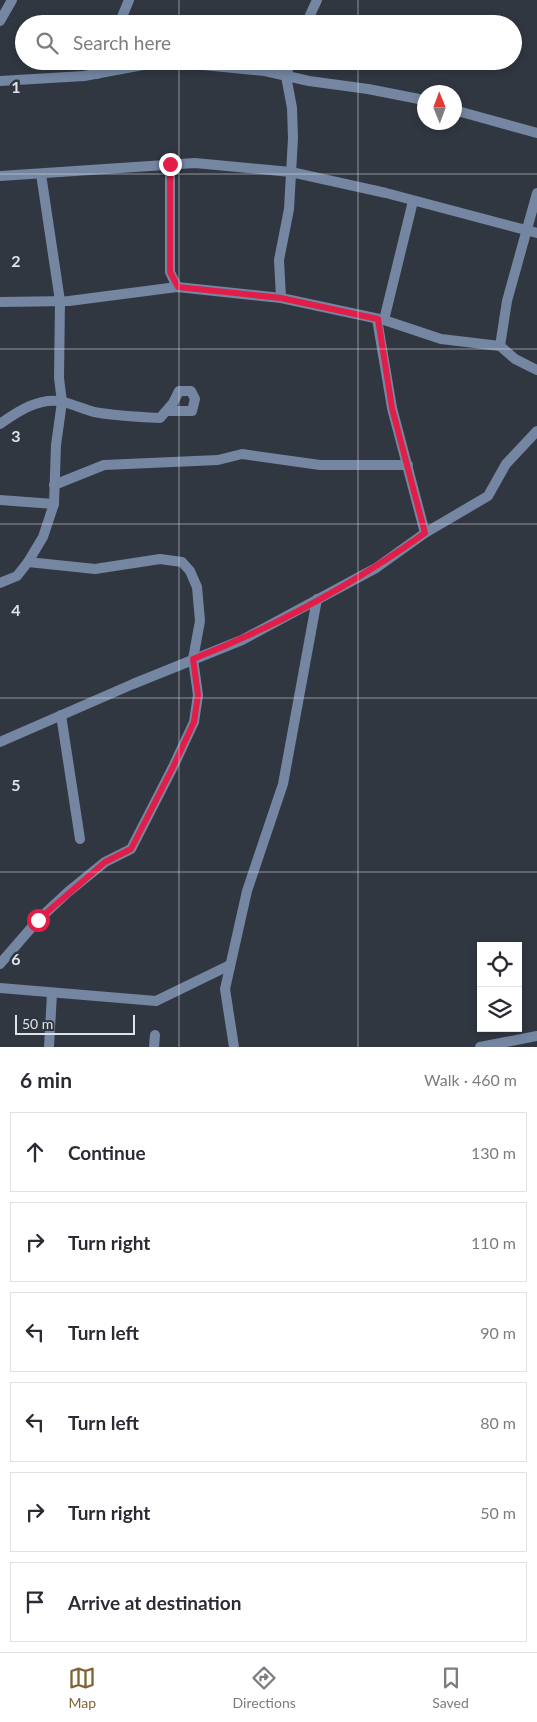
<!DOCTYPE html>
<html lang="en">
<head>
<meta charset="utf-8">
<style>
  body { margin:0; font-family:Lato,sans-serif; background:#f2f2f3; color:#2b2b33 }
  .controls { position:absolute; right:15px; bottom:15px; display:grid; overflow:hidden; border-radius:0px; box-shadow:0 2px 8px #0003 }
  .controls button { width:45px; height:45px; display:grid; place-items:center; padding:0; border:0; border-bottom:1px solid #e1e1e2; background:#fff; color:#2b2b33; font:25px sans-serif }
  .compass { position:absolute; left:417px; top:85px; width:45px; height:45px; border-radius:50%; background:#fff; box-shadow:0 2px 8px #0003; rotate:359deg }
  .scale { position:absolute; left:15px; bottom:12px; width:120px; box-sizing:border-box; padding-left:5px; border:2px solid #dee2e9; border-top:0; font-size:14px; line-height:18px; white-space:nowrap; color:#dee2e9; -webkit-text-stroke:4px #313741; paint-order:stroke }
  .stop { position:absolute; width:15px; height:15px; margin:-11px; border:4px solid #e11d48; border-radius:50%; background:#fff }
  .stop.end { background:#e11d48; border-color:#fff; box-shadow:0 1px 5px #0008 }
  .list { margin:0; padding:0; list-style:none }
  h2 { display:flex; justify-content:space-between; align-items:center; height:65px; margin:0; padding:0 20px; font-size:21px }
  h2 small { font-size:16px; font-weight:400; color:#7c7c81 }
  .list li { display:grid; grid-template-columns:32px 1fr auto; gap:15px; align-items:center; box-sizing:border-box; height:80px; margin:0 10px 10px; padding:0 10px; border:1px solid #e1e1e2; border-radius:0px }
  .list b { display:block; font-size:19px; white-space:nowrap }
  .list em { font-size:16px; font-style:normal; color:#7c7c81 }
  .icon { flex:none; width:28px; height:28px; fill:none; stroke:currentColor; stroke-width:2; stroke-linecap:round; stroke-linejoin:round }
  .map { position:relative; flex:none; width:537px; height:1047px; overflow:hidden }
  .search { position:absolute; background:#fff; box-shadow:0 2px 8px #0003; left:15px; right:15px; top:15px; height:55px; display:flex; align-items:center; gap:12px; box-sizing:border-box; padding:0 18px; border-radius:28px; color:#7c7c81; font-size:19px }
  .sheet { height:605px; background:#fff }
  nav { display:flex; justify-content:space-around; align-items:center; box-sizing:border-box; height:70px; border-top:1px solid #e1e1e2; background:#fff; font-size:14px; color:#7c7c81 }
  nav a { display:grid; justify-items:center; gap:2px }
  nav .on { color:#806435 }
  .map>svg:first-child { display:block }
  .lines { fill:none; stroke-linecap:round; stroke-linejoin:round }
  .street { stroke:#7486a2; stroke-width:10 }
  .route { stroke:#e11d48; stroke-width:6 }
  .grid { fill:none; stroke:#dee2e9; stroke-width:1; stroke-opacity:0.55 }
  .grid-label { font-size:16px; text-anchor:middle; font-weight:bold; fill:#dee2e9; stroke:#313741; stroke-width:5; stroke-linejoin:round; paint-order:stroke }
</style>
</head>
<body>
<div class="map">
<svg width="537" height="1047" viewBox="0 0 537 1047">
  <rect width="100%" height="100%" fill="#313741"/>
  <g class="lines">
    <g class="street">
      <polyline points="0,21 12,0"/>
      <polyline points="119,24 129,0"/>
      <polyline points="306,24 317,0"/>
      <polyline points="97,74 102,61"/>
      <polyline points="0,81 84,76 143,65 193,64 265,71 309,81 368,89 424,100"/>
      <polyline points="454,110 537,133"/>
      <polyline points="170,164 170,272 177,287"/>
      <polyline points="0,176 195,163 291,172 386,193 537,233"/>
      <polyline points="281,298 279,260 289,209 293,138 292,108 286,76 291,61"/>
      <polyline points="0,302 69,301 177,287 281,298 384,320 441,339 500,346 515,359 537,370"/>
      <polyline points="377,319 392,408 425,533"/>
      <polyline points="384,320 413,201"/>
      <polyline points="500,346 507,301 537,193"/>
      <path d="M0,424C18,411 41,396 64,402C74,405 84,409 94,412C116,416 138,417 160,418L173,403L179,391H191L195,399L192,411H166"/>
      <polyline points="54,485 104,465 218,460 242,454 320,465 408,465"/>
      <polyline points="0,500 54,504"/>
      <polyline points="0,583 17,576 28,562 43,537 54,504 56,445 62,402 59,378 60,301 41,174"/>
      <polyline points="61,715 80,839"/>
      <polyline points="0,742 133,684 242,640 376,568 425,533 488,496 506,464 537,431"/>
      <polyline points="0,964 38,920 68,892 105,862 131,849 173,767 194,722 198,695 193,659 200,621 197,587 190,571 182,562 160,559 95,569 28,562"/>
      <polyline points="0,988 156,1001 230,965"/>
      <polyline points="49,1047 52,993"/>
      <polyline points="154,1047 155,1035"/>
      <polyline points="234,1047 225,989 247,891 283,784 317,599"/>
      <polyline points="480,1047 537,1036"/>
    </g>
  </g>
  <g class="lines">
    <path class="route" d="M38,920L105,862L131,849L173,767L194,722L198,695L193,659C274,627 355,583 425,533L392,408L378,319L281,298L178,287L170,272V164"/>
  </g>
  <path class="grid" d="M179,0V24M358,0V24M179,61V1047M358,61V1047M0,174H537M0,349H537M0,524H537M0,698H537M0,872H537"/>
  <g class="grid-label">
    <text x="16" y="93">1</text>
    <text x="16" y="267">2</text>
    <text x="16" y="442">3</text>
    <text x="16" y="616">4</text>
    <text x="16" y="791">5</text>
    <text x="16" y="965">6</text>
  </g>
</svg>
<div class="controls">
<button><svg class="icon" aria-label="locate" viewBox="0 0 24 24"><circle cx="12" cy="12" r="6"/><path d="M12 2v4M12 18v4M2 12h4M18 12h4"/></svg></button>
<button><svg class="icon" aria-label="layers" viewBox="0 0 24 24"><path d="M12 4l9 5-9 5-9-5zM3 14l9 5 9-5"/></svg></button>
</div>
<svg class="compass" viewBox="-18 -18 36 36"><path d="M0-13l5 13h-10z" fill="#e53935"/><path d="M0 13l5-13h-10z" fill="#7c7c81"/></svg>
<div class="scale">50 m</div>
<div class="stop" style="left:38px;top:920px"></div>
<div class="stop end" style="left:170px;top:164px"></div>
<div class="search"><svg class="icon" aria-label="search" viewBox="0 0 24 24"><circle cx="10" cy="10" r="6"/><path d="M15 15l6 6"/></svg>Search here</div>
</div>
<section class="sheet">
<h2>6 min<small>Walk · 460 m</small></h2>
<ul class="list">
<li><svg class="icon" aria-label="ahead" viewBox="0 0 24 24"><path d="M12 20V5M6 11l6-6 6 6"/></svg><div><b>Continue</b></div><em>130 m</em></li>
<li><svg class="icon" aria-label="right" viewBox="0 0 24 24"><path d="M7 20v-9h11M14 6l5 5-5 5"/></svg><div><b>Turn right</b></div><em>110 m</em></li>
<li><svg class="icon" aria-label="left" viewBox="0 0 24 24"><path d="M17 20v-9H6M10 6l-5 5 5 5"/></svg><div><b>Turn left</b></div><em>90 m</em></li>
<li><svg class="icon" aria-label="left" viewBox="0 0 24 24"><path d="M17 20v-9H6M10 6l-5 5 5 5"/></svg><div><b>Turn left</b></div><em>80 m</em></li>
<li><svg class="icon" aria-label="right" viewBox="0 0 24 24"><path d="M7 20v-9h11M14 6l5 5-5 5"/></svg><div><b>Turn right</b></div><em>50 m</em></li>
<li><svg class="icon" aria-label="arrive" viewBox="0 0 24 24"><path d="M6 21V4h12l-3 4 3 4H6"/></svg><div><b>Arrive at destination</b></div></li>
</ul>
</section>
<nav>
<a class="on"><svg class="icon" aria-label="map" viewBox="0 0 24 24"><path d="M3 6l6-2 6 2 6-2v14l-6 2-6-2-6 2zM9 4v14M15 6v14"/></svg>Map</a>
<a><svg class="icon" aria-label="directions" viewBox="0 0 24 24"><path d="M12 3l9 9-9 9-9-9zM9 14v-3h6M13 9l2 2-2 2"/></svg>Directions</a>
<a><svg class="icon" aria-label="saved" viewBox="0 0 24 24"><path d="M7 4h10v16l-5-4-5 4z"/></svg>Saved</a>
</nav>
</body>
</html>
